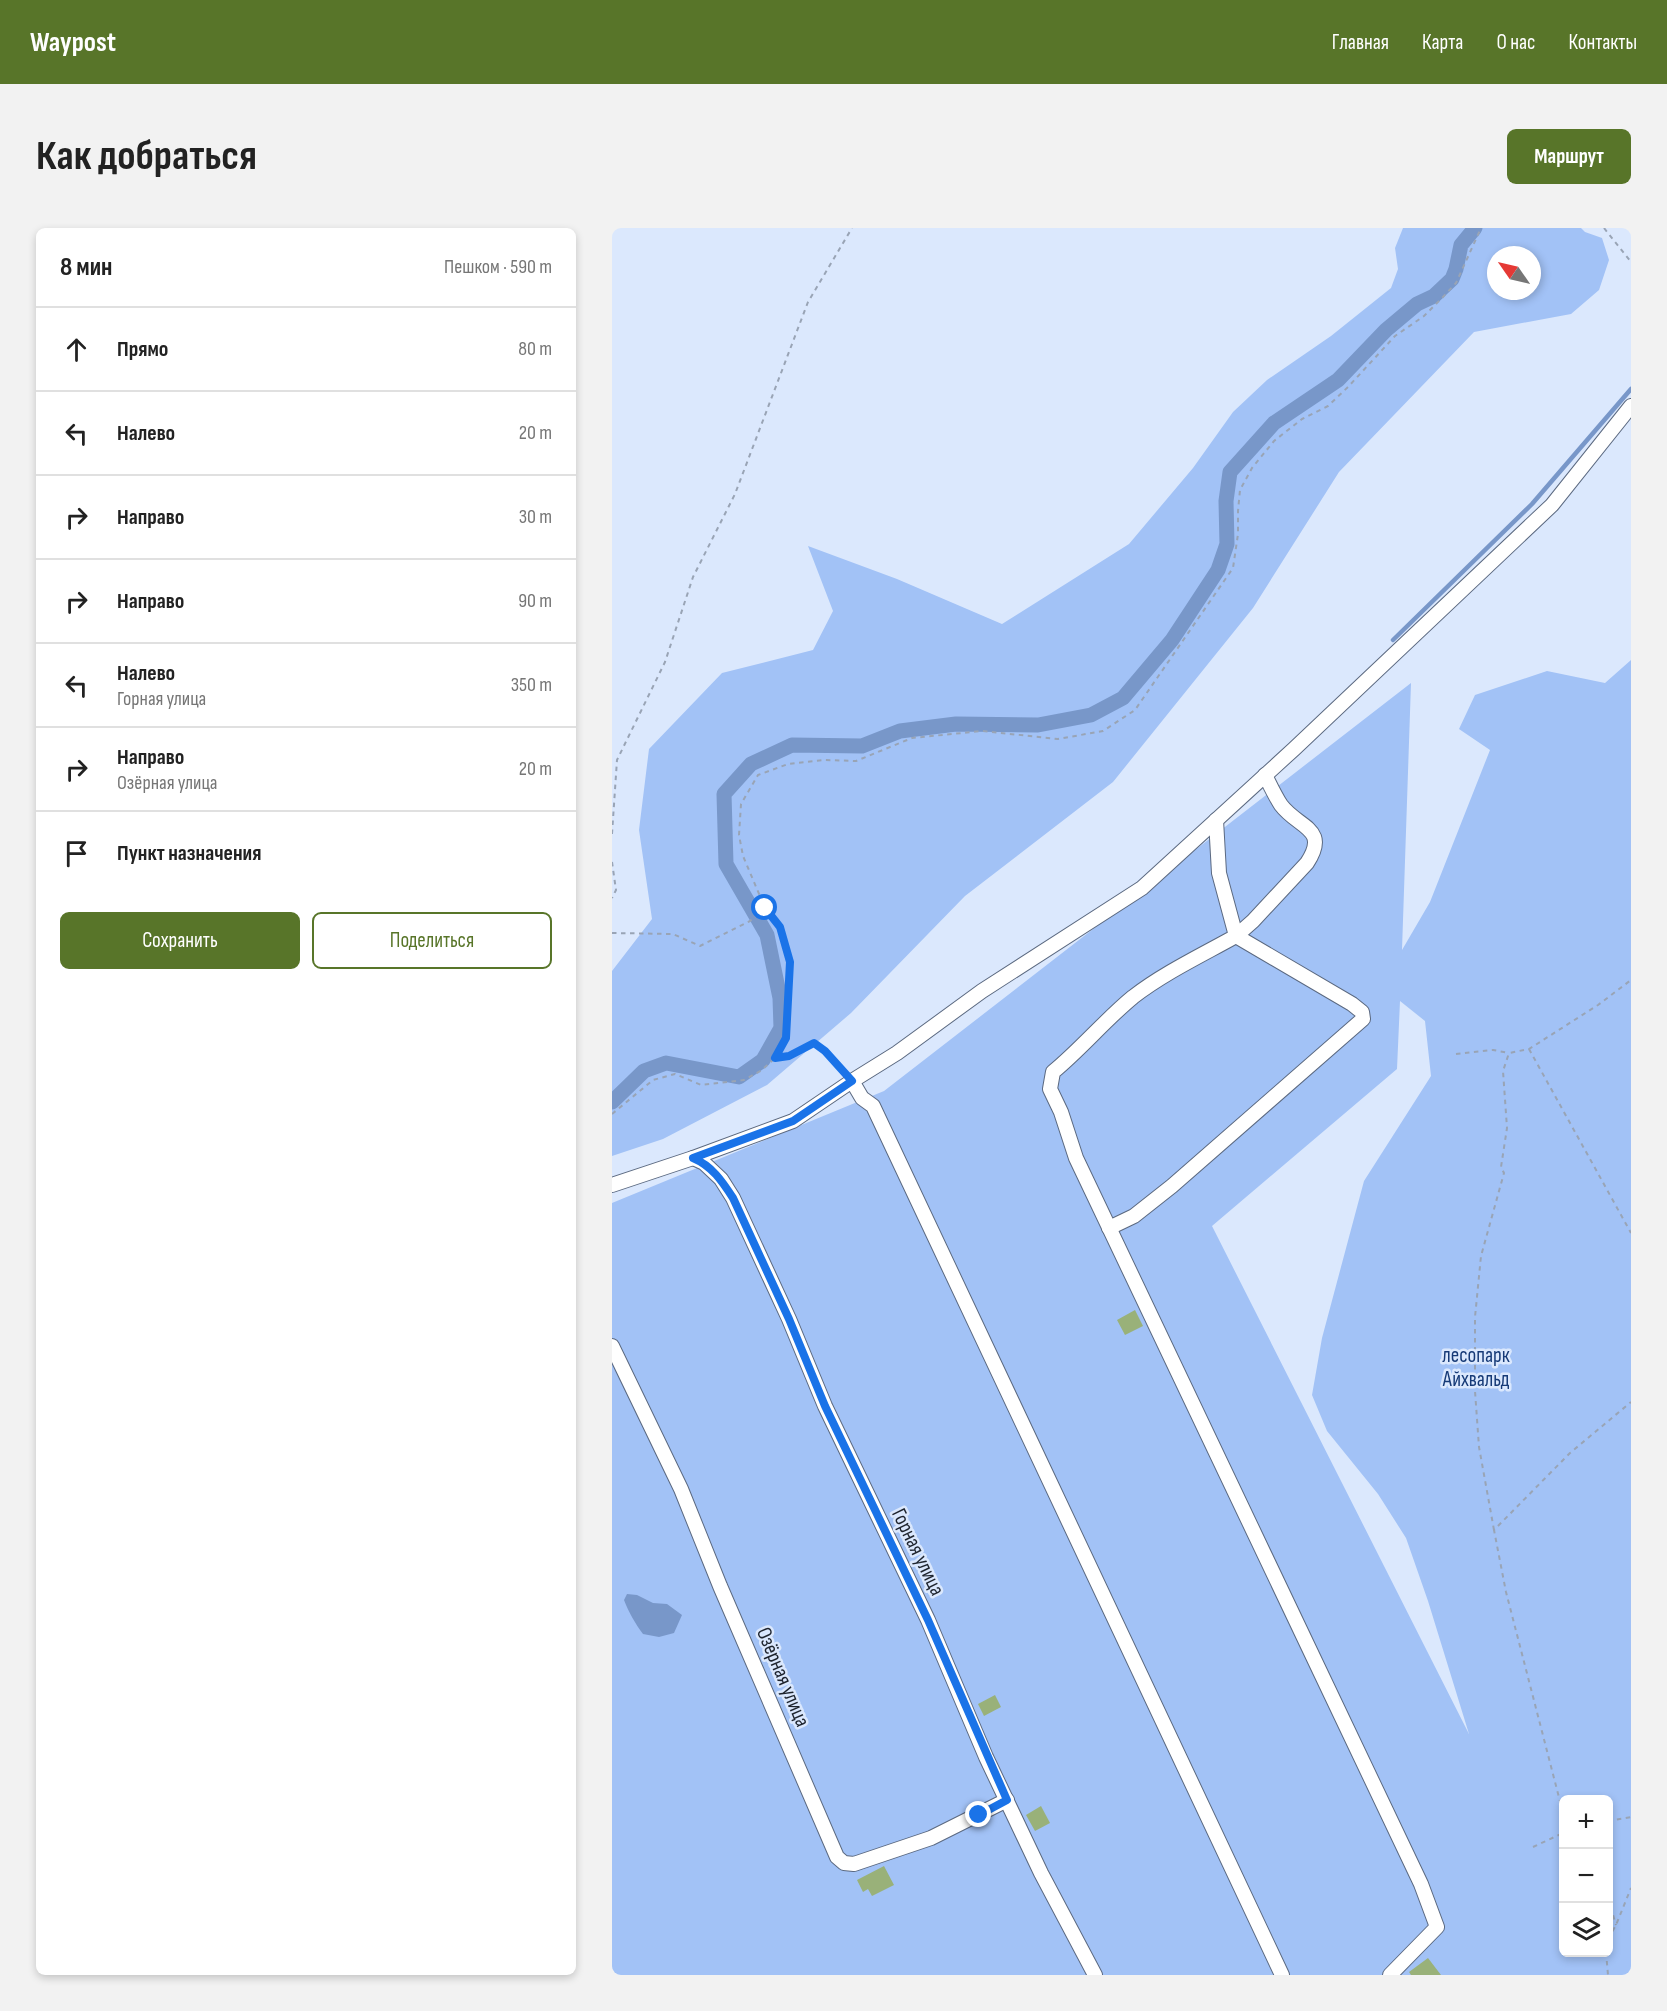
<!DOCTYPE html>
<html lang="ru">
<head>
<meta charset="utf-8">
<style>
  body { margin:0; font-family:"Sofia Sans Condensed",sans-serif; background:#f2f2f2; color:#222 }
  .controls { position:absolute; right:18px; bottom:18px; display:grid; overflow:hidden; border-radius:9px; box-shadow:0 3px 9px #0003 }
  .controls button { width:54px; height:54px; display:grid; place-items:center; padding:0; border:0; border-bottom:2px solid #e0e0e0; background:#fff; color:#222; font:30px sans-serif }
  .compass { position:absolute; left:875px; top:18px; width:54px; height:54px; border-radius:50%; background:#fff; box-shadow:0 3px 9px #0003; rotate:304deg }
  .stop { position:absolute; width:18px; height:18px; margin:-14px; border:4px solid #1a73e8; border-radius:50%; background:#fff }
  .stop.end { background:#1a73e8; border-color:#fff; box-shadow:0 2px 6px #0008 }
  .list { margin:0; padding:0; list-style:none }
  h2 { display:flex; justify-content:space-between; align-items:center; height:78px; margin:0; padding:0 24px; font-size:26px }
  h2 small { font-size:20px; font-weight:400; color:#767676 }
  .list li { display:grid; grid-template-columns:39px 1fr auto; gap:18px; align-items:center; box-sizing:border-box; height:84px; padding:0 24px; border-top:2px solid #e0e0e0 }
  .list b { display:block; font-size:22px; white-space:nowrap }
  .list p { margin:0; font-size:20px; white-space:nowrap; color:#767676 }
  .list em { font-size:20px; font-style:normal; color:#767676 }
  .actions { display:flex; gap:12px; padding:18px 24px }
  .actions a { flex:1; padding:14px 0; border:2px solid #587529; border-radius:9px; text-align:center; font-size:21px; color:#587529 }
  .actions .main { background:#587529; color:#fff }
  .icon { flex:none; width:33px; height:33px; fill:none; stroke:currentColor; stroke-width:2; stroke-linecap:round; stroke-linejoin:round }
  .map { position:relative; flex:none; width:1019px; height:1747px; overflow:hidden; border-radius:9px }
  header { display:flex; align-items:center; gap:36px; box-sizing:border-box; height:84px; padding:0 30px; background:#587529; color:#fff }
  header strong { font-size:28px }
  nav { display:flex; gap:33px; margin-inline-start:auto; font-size:21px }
  .intro { display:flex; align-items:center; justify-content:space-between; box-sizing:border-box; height:144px; padding:0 36px }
  h1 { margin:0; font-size:42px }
  .button { padding:15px 27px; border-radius:9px; background:#587529; color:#fff; font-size:21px; font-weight:700 }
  main { display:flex; gap:36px; padding:0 36px }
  aside { flex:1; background:#fff; border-radius:9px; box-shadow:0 3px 9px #0003 }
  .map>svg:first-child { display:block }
  .green { fill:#a2c2f6; fill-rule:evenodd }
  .water { fill:#7897c9 }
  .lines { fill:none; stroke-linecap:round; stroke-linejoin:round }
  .stream { stroke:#7897c9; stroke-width:4.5 }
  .canal { stroke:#7897c9; stroke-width:15 }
  .building { fill:#99b179 }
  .minor-casing { stroke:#5b6980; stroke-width:16 }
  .path { stroke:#99a4b5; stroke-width:2; stroke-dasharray:4.5 4.5; stroke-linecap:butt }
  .minor { stroke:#fff; stroke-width:14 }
  .route { stroke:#1a73e8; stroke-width:8 }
  .labels { text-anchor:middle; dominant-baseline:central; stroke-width:5; stroke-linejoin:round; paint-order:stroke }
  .park-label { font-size:21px; fill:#163a77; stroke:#dbe8fd }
  .street-label { font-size:21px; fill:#1e242e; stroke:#dbe8fd }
</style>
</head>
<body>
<header>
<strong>Waypost</strong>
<nav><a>Главная</a><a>Карта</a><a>О нас</a><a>Контакты</a></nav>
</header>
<div class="intro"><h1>Как добраться</h1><a class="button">Маршрут</a></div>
<main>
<aside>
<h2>8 мин<small>Пешком · 590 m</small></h2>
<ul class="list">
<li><svg class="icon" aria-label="ahead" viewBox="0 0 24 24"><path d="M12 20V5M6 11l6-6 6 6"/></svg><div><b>Прямо</b></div><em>80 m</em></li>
<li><svg class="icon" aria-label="left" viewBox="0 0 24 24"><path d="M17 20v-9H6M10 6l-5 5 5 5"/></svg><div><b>Налево</b></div><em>20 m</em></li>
<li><svg class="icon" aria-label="right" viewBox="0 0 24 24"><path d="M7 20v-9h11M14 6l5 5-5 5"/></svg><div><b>Направо</b></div><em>30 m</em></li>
<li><svg class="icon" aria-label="right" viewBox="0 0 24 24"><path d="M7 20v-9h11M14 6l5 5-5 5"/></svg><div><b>Направо</b></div><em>90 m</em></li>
<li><svg class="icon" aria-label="left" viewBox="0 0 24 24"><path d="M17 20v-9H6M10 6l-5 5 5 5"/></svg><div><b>Налево</b><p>Горная улица</p></div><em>350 m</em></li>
<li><svg class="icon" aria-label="right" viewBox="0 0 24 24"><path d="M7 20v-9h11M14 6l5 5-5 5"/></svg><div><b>Направо</b><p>Озёрная улица</p></div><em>20 m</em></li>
<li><svg class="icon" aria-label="arrive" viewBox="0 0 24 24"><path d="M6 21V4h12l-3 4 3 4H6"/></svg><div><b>Пункт назначения</b></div></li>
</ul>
<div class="actions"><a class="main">Сохранить</a><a>Поделиться</a></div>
</aside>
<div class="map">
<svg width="1019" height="1747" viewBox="0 0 1019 1747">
  <rect width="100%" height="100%" fill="#dbe8fd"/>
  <g class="green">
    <path d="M791,0H969L973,4L990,10L997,32L987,62L959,86L862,104L727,244L641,380L501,554L353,668L239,785L155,857L51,911L0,928V743L40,691L27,602L37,521L110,445L201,422L221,383L196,318L285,351L390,396L517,316L581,240L621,184L655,152L719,108L779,60L786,41L783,20ZM884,27H920V63H884Z"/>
    <path d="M1019,432V1747H0V975L272,863L799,455L790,722L818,674L878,522L847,501L863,467L935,443L993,455ZM788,773L813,793L819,848L752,953L710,1110L700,1167L715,1203L766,1266L794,1310L816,1373L857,1506L600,998L785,841ZM951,1572H996V1724H951Z"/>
  </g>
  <path class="water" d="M15,1366L25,1367L41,1375L55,1376L70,1387L62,1405L47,1409L31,1406C23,1395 17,1385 12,1372Z"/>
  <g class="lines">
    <polyline class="stream" points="781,412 920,276 1019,161"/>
    <polyline class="canal" points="0,874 32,843 54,835 127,849 151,832 169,800 168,770 155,707 114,636 112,566 139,536 180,517 250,518 288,503 344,496 426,497 479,487 511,470 560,412 606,342 615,316 614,273 618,244 662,195 726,152 774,102 805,76 822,68 840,51 844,41 849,17 863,0"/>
  </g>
  <g class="building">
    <polygon points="523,1082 531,1098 513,1107 505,1092"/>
    <polygon points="290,1284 295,1296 285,1300 281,1288"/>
    <polygon points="383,1467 389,1479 372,1488 366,1476"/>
    <polygon points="429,1578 438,1595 423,1603 414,1587"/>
    <polygon points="272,1638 282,1657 260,1668 256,1661 251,1664 245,1652"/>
    <polygon points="816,1730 829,1747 799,1747 797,1744"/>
  </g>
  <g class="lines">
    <defs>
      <g id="minor">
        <path d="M604,592L607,645L624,708C590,727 552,745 521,769C493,792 469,821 441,844L438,861L449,884L464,930L809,1656L825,1699L778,1747"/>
        <polyline points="240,853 250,870 261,878 670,1747"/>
        <polyline points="81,930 92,935 109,951 121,970 177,1091 213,1178 316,1392 374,1529 429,1645 483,1747"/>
        <polyline points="0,957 81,930 181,893 240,853 285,825 370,763 530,660 682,521 940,277 1019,178"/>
        <path d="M497,1000L522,988L560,958L751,791L750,784L740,776L624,708L641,693L695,635C718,600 686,600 669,577C663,568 658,557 653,547"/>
        <polyline points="0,1118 69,1261 108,1358 225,1629 232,1635 242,1636 319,1610 395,1572"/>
      </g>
    </defs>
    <use href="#minor" class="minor-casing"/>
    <g class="path">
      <polyline points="992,0 1019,34"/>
      <polyline points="0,606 5,532 53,434 81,349 123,266 196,74 240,0"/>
      <polyline points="0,634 4,662 0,670"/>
      <polyline points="0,705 61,706 88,718 138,693 153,680"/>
      <polyline points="917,821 1019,1005"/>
      <polyline points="844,826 881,822 897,825"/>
      <polyline points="163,830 178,828 202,815 213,823 231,844"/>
      <polyline points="0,886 41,852 63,846 89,857 132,852 150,842 163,830 174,810 178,734 168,699 153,680 131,628 127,607 129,576 146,547 176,536 212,532 244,533 300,510 370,503 446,511 491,503 523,482 621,340 626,306 626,283 628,262 640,240 662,213 690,191 716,178 736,159 783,108 812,88 830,70 844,55 869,0"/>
      <polyline points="882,1302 867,1219 863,1163 863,1089 869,1028 892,945 889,939 895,900 891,843 897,825 917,821 986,777 1019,752"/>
      <polyline points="951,1585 894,1364 882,1302 958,1225 1019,1174"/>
      <polyline points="996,1593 1019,1589"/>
      <polyline points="921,1619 951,1605"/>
      <polyline points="996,1670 1004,1697"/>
      <polyline points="996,1711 1004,1697 1019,1660"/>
      <polyline points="994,1724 996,1747"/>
    </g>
    <use href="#minor" class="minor"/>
  </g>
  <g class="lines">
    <path class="route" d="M153,680L168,699L178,734L174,810L163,830L177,828L202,815L213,823L240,853L181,893L81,930C100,938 110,953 121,970L177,1091L213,1178L316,1392L395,1572L367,1587"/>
  </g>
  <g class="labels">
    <g class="park-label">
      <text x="864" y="1127">лесопарк<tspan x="864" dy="24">Айхвальд</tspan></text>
    </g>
    <g class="street-label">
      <text transform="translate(306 1324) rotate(64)">Горная улица</text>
      <text transform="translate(171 1449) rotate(67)">Озёрная улица</text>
    </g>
  </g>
</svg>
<div class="controls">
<button>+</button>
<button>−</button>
<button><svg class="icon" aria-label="layers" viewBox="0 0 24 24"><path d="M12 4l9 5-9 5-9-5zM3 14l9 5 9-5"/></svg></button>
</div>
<svg class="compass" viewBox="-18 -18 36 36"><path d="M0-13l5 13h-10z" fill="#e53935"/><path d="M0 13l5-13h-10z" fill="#767676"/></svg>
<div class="stop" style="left:153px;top:680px"></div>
<div class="stop end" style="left:367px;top:1587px"></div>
</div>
</main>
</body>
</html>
